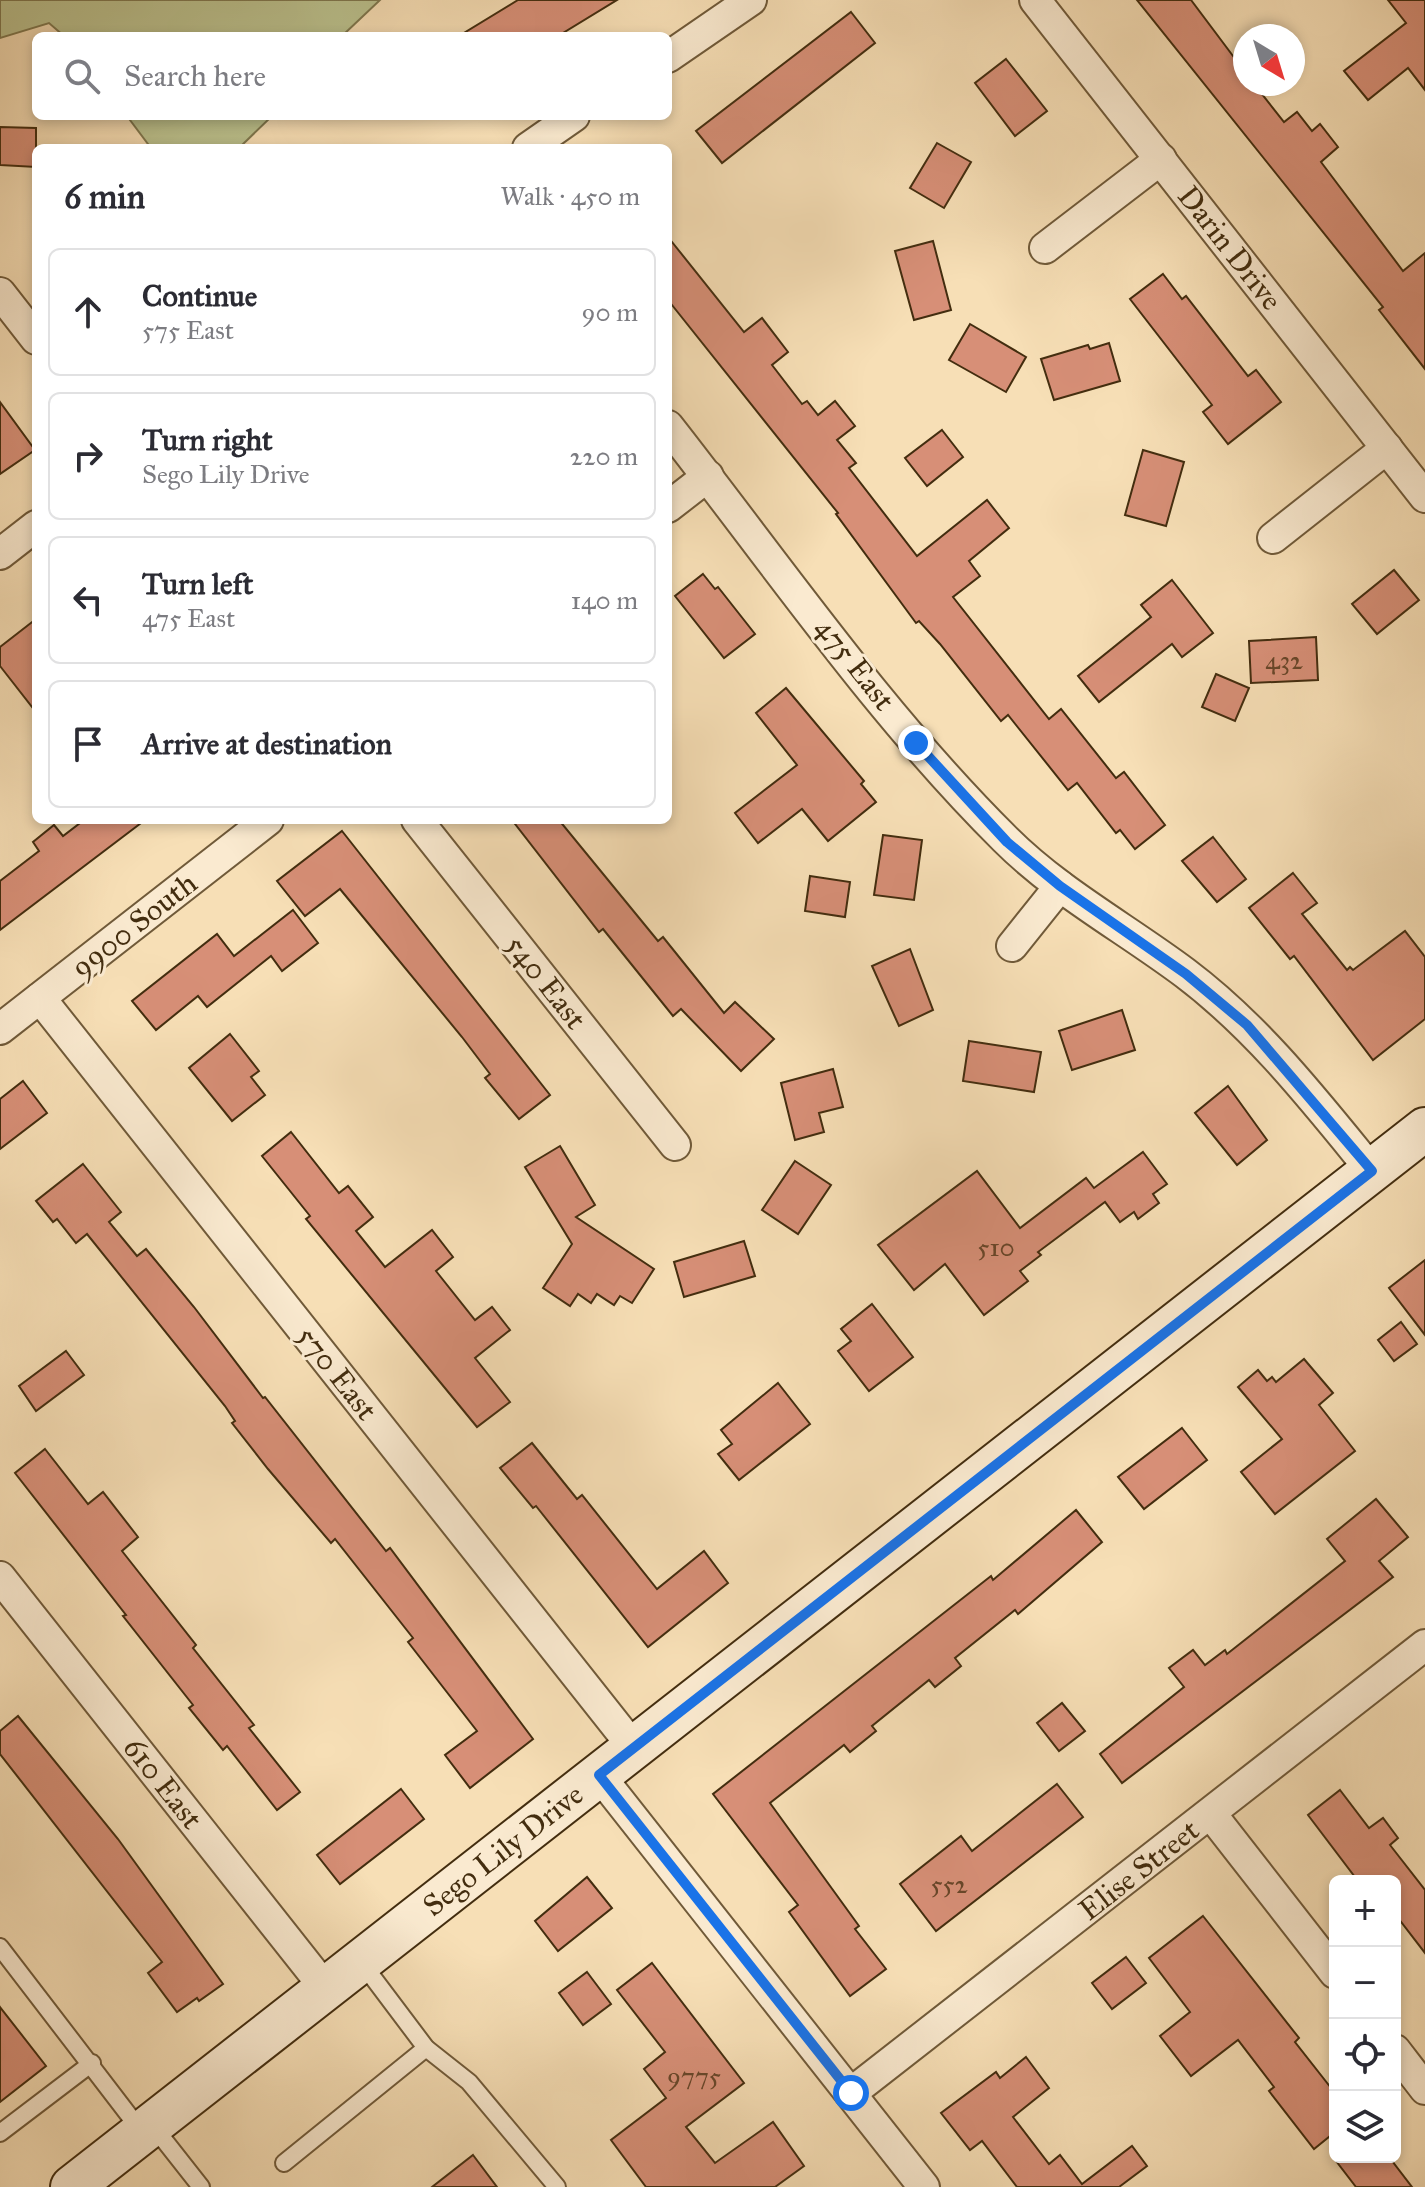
<!DOCTYPE html>
<html lang="en">
<head>
<meta charset="utf-8">
<style>
  body { margin:0; font-family:"IM FELL Great Primer",serif; background:#f7f7f7; color:#2b2b33 }
  .controls { position:absolute; right:24px; bottom:24px; display:grid; overflow:hidden; border-radius:12px; box-shadow:0 4px 12px #0003 }
  .controls button { width:72px; height:72px; display:grid; place-items:center; padding:0; border:0; border-bottom:2px solid #e1e1e2; background:#fff; color:#2b2b33; font:40px sans-serif }
  .compass { position:absolute; left:1233px; top:24px; width:72px; height:72px; border-radius:50%; background:#fff; box-shadow:0 4px 12px #0003; rotate:142deg }
  .stop { position:absolute; width:24px; height:24px; margin:-18px; border:6px solid #1a73e8; border-radius:50%; background:#fff }
  .stop.end { background:#1a73e8; border-color:#fff; box-shadow:0 2px 8px #0008 }
  .list { margin:0; padding:0; list-style:none }
  h2 { display:flex; justify-content:space-between; align-items:center; height:104px; margin:0; padding:0 32px; font-size:34px }
  h2 small { font-size:26px; font-weight:400; color:#7c7c81 }
  .list li { display:grid; grid-template-columns:52px 1fr auto; gap:24px; align-items:center; box-sizing:border-box; height:128px; margin:0 16px 16px; padding:0 16px; border:2px solid #e1e1e2; border-radius:12px }
  .list b { display:block; font-size:30px; white-space:nowrap }
  .list p { margin:0; font-size:26px; white-space:nowrap; color:#7c7c81 }
  .list em { font-size:26px; font-style:normal; color:#7c7c81 }
  .icon { flex:none; width:44px; height:44px; fill:none; stroke:currentColor; stroke-width:2; stroke-linecap:round; stroke-linejoin:round }
  .map { position:relative; flex:none; width:1425px; height:2187px; overflow:hidden }
  .search { position:absolute; background:#fff; box-shadow:0 4px 12px #0003; left:32px; top:32px; width:640px; height:88px; display:flex; align-items:center; gap:20px; box-sizing:border-box; padding:0 28px; border-radius:12px; color:#7c7c81; font-size:30px }
  .panel { position:absolute; background:#fff; box-shadow:0 4px 12px #0003; left:32px; top:144px; width:640px; height:680px; border-radius:12px }
  .map>svg:first-child { display:block }
  .green { fill:#bbc28f; stroke:#7f784f; stroke-width:2 }
  .building { fill:#d78f77; stroke:#432d0f; stroke-width:2 }
  .lines { fill:none; stroke-linecap:round; stroke-linejoin:round }
  .lane-casing { stroke:#705a39; stroke-width:20 }
  .street-casing { stroke:#705a39; stroke-width:34 }
  .secondary-casing { stroke:#432d0f; stroke-width:46 }
  .lane { stroke:#faead0; stroke-width:16 }
  .street { stroke:#faead0; stroke-width:30 }
  .secondary { stroke:#faead0; stroke-width:42 }
  .route { stroke:#1a73e8; stroke-width:10 }
  .labels { text-anchor:middle; dominant-baseline:central; stroke-width:6; stroke-linejoin:round; paint-order:stroke }
  .number-label { font-size:26px; fill:#684629 }
  .street-label { font-size:30px; fill:#432d0f; stroke:#faead0 }
</style>
</head>
<body>
<div class="map">
<svg width="1425" height="2187" viewBox="0 0 1425 2187">
  <rect width="100%" height="100%" fill="#f7dfb6"/>
  <filter id="stains"><feTurbulence type="fractalNoise" baseFrequency=".0025" numOctaves="4"/><feColorMatrix values="0 0 0 0 .2 0 0 0 0 .09 0 0 0 0 .02 0 0 0 .5 -.17"/></filter>
  <radialGradient id="worn" r=".72"><stop offset=".6" stop-color="#630" stop-opacity="0"/><stop offset="1" stop-color="#630" stop-opacity=".3"/></radialGradient>
  <g class="green">
    <polygon points="0,0 380,0 342,36 64,36 49,23 0,38"/>
    <polygon points="127,116 272,116 239,148 151,148"/>
  </g>
  <g class="building">
    <polygon points="518,0 617,0 558,36 459,36"/>
    <polygon points="1137,0 1191,0 1245,72 1245,84 1254,84 1284,122 1297,112 1312,131 1320,124 1338,147 1321,162 1403,271 1425,253 1425,369 1379,310 1383,307"/>
    <polygon points="1388,0 1425,0 1425,90 1408,68 1368,100 1344,71 1406,23"/>
    <polygon points="851,12 875,43 722,163 696,131"/>
    <polygon points="1006,59 1047,111 1015,136 975,83"/>
    <polygon points="0,127 36,128 36,167 0,165"/>
    <polygon points="937,143 971,162 944,208 910,188"/>
    <polygon points="668,237 744,332 762,318 788,352 772,365 802,404 807,401 818,415 835,401 855,426 837,440 856,463 849,468 917,556 987,500 1009,528 969,561 980,576 953,597 1049,719 1061,709 1116,778 1124,772 1165,825 1135,849 1120,830 1116,833 1077,783 1068,790 1008,715 1001,721 940,644 919,621 916,623 836,514 838,513 668,300"/>
    <polygon points="933,241 951,310 914,320 895,251"/>
    <polygon points="1163,274 1182,299 1186,296 1248,376 1256,370 1281,402 1228,444 1203,412 1212,405 1130,299"/>
    <polygon points="970,324 1026,357 1006,392 949,360"/>
    <polygon points="1109,343 1120,381 1054,400 1041,359 1088,345 1090,349"/>
    <polygon points="0,402 35,450 0,474"/>
    <polygon points="942,430 963,457 927,486 905,458"/>
    <polygon points="1143,450 1184,462 1166,526 1125,515"/>
    <polygon points="1394,570 1419,600 1377,634 1352,604"/>
    <polygon points="703,574 715,589 718,587 755,634 724,658 675,596"/>
    <polygon points="1172,580 1213,633 1182,657 1172,644 1099,702 1078,676 1151,617 1141,605"/>
    <polygon points="36,619 36,712 0,666 0,647"/>
    <polygon points="1316,637 1318,680 1251,683 1249,641"/>
    <polygon points="1216,674 1249,688 1235,721 1202,707"/>
    <polygon points="786,688 864,781 861,784 876,802 828,841 802,809 758,843 735,813 797,765 756,713"/>
    <polygon points="84,820 145,820 0,930 0,881 39,851 33,842 54,825 63,836"/>
    <polygon points="512,820 559,820 658,941 663,937 724,1013 735,1002 774,1039 741,1071 681,1009 673,1016 603,929 599,932"/>
    <polygon points="342,831 550,1095 519,1119 485,1078 490,1074 462,1037 340,889 305,916 277,881"/>
    <polygon points="883,835 922,840 914,900 874,895"/>
    <polygon points="1213,837 1246,879 1217,902 1182,861"/>
    <polygon points="1293,873 1317,903 1302,914 1347,970 1350,967 1353,970 1405,931 1425,957 1425,1019 1373,1060 1294,956 1290,959 1249,908"/>
    <polygon points="810,876 850,882 845,917 805,911"/>
    <polygon points="293,910 318,943 282,971 271,956 207,1007 198,996 156,1030 132,1001 217,934 234,956"/>
    <polygon points="910,949 933,1010 899,1026 872,966"/>
    <polygon points="1122,1010 1135,1050 1072,1070 1059,1031"/>
    <polygon points="230,1034 259,1071 251,1077 265,1095 232,1121 189,1068"/>
    <polygon points="969,1041 1041,1052 1034,1092 963,1081"/>
    <polygon points="833,1069 843,1107 819,1113 824,1132 795,1140 781,1083"/>
    <polygon points="23,1081 47,1113 0,1149 0,1099"/>
    <polygon points="1228,1086 1267,1140 1237,1165 1195,1113"/>
    <polygon points="291,1132 339,1193 348,1186 373,1217 356,1231 385,1267 432,1230 453,1257 436,1271 475,1320 492,1307 510,1330 475,1358 510,1402 477,1427 306,1219 310,1216 262,1156"/>
    <polygon points="560,1146 595,1205 576,1217 654,1269 632,1303 620,1296 614,1305 597,1294 591,1303 578,1294 570,1306 543,1288 572,1244 525,1167"/>
    <polygon points="1143,1152 1167,1184 1153,1194 1159,1203 1138,1219 1134,1212 1120,1222 1105,1202 1038,1252 1041,1255 1020,1271 1028,1281 984,1315 945,1264 914,1290 878,1245 977,1171 1020,1228 1086,1178 1094,1188"/>
    <polygon points="795,1161 831,1185 798,1234 762,1210"/>
    <polygon points="83,1164 121,1212 109,1222 137,1256 146,1249 194,1307 263,1398 265,1397 386,1551 390,1548 533,1739 470,1788 445,1755 477,1731 408,1642 413,1638 335,1539 331,1543 268,1469 232,1423 235,1421 225,1406 87,1234 76,1243 57,1219 53,1222 36,1201"/>
    <polygon points="744,1241 755,1276 684,1297 674,1262"/>
    <polygon points="1425,1260 1425,1335 1389,1288"/>
    <polygon points="872,1304 913,1357 869,1391 838,1351 851,1341 841,1329"/>
    <polygon points="1401,1322 1417,1344 1394,1361 1378,1340"/>
    <polygon points="66,1351 84,1375 36,1411 19,1386"/>
    <polygon points="1304,1359 1333,1393 1319,1405 1355,1451 1275,1514 1241,1472 1282,1439 1238,1387 1258,1370 1267,1381 1272,1377 1276,1382"/>
    <polygon points="778,1383 810,1424 739,1480 718,1454 732,1444 721,1430"/>
    <polygon points="1182,1428 1207,1460 1144,1509 1118,1477"/>
    <polygon points="532,1443 577,1499 582,1495 657,1589 704,1551 728,1583 648,1647 536,1506 533,1508 500,1468"/>
    <polygon points="45,1449 88,1504 103,1492 138,1537 122,1551 196,1645 193,1648 254,1725 249,1728 300,1792 277,1810 227,1746 223,1750 189,1708 193,1705 123,1616 126,1615 15,1473"/>
    <polygon points="1376,1499 1408,1537 1379,1561 1393,1577 1122,1783 1100,1754 1184,1687 1169,1668 1193,1650 1205,1665 1225,1650 1227,1654 1345,1561 1327,1539"/>
    <polygon points="1076,1510 1102,1542 1018,1614 1015,1610 955,1658 961,1666 935,1687 929,1680 872,1726 876,1731 850,1752 844,1745 770,1803 859,1926 855,1929 886,1969 850,1996 789,1912 798,1905 713,1794 991,1576 993,1580"/>
    <polygon points="1062,1703 1085,1731 1059,1751 1037,1723"/>
    <polygon points="18,1716 118,1839 223,1984 199,2001 197,1998 177,2012 148,1973 162,1962 0,1754 0,1731"/>
    <polygon points="1057,1784 1083,1817 936,1931 900,1884 961,1836 972,1851"/>
    <polygon points="401,1789 424,1819 340,1884 317,1855"/>
    <polygon points="1340,1790 1369,1828 1383,1818 1398,1838 1390,1845 1425,1890 1425,1953 1395,1914 1395,1881 1358,1881 1308,1815"/>
    <polygon points="587,1877 612,1908 558,1951 535,1921"/>
    <polygon points="1203,1916 1299,2038 1295,2042 1335,2093 1335,2132 1314,2149 1269,2091 1274,2087 1238,2040 1191,2076 1160,2036 1190,2012 1149,1958"/>
    <polygon points="1126,1957 1146,1983 1112,2009 1092,1983"/>
    <polygon points="652,1963 744,2083 686,2127 715,2163 773,2122 804,2166 775,2187 646,2187 611,2140 666,2098 644,2069 665,2052 617,1990"/>
    <polygon points="587,1972 611,2004 583,2025 559,1993"/>
    <polygon points="0,2007 46,2066 0,2102"/>
    <polygon points="1026,2057 1049,2088 1013,2117 1049,2164 1060,2155 1082,2184 1132,2146 1147,2166 1119,2187 1017,2187 982,2141 970,2150 941,2113 996,2072 1000,2078"/>
    <polygon points="473,2155 497,2187 432,2187"/>
    <polygon points="1333,2157 1389,2157 1412,2187 1356,2187"/>
  </g>
  <g class="lines">
    <defs>
      <g id="lane">
        <polyline points="0,1947 141,2131"/>
        <polyline points="362,1963 426,2048 469,2082 557,2187"/>
        <polyline points="153,2126 201,2187"/>
        <polyline points="0,2133 92,2063"/>
        <polyline points="284,2163 426,2048"/>
      </g>
      <g id="street">
        <polyline points="1035,0 1425,497"/>
        <polyline points="668,57 751,0"/>
        <polyline points="528,148 574,116"/>
        <polyline points="1045,248 1161,159"/>
        <polyline points="0,293 36,339"/>
        <path d="M668,426C777,565 879,714 1005,839C1058,892 1125,928 1185,973C1258,1028 1314,1100 1372,1171"/>
        <polyline points="668,507 708,476"/>
        <polyline points="1273,538 1387,448"/>
        <polyline points="0,554 36,526"/>
        <polyline points="417,820 675,1145"/>
        <polyline points="1012,946 1060,886"/>
        <polyline points="40,998 634,1748"/>
        <polyline points="0,1029 268,820"/>
        <polyline points="0,1577 326,1989"/>
        <polyline points="599,1775 924,2187"/>
        <polyline points="1211,1814 1335,1973"/>
        <polyline points="1395,2050 1425,2089"/>
        <polyline points="851,2093 1425,1645"/>
      </g>
      <polyline id="secondary" points="72,2187 1425,1129"/>
    </defs>
    <use href="#lane" class="lane-casing"/>
    <use href="#street" class="street-casing"/>
    <use href="#secondary" class="secondary-casing"/>
    <use href="#lane" class="lane"/>
    <use href="#street" class="street"/>
    <use href="#secondary" class="secondary"/>
  </g>
  <g class="lines">
    <polyline class="route" points="851,2093 599,1775 1372,1171 1247,1025 1186,974 1060,886 1007,842 916,743"/>
  </g>
  <g class="labels">
    <g class="number-label">
      <text x="1284" y="660">432</text>
      <text x="996" y="1247">510</text>
      <text x="949" y="1884">552</text>
      <text x="694" y="2076">9775</text>
    </g>
    <g class="street-label">
      <text transform="translate(1230 248) rotate(52)">Darin Drive</text>
      <text transform="translate(855 664) rotate(52)">475 East</text>
      <text transform="translate(134 925) rotate(-38)">9900 South</text>
      <text transform="translate(546 982) rotate(52)">540 East</text>
      <text transform="translate(337 1373) rotate(52)">570 East</text>
      <text transform="translate(163 1783) rotate(52)">610 East</text>
      <text transform="translate(503 1850) rotate(-38)">Sego Lily Drive</text>
      <text transform="translate(1139 1870) rotate(-38)">Elise Street</text>
    </g>
  </g>
  <rect width="100%" height="100%" filter="url(#stains)"/>
  <rect width="100%" height="100%" fill="url(#worn)"/>
</svg>
<div class="controls">
<button>+</button>
<button>−</button>
<button><svg class="icon" aria-label="locate" viewBox="0 0 24 24"><circle cx="12" cy="12" r="6"/><path d="M12 2v4M12 18v4M2 12h4M18 12h4"/></svg></button>
<button><svg class="icon" aria-label="layers" viewBox="0 0 24 24"><path d="M12 4l9 5-9 5-9-5zM3 14l9 5 9-5"/></svg></button>
</div>
<svg class="compass" viewBox="-18 -18 36 36"><path d="M0-13l5 13h-10z" fill="#e53935"/><path d="M0 13l5-13h-10z" fill="#7c7c81"/></svg>
<div class="stop" style="left:851px;top:2093px"></div>
<div class="stop end" style="left:916px;top:743px"></div>
<div class="search"><svg class="icon" aria-label="search" viewBox="0 0 24 24"><circle cx="10" cy="10" r="6"/><path d="M15 15l6 6"/></svg>Search here</div>
<section class="panel">
<h2>6 min<small>Walk · 450 m</small></h2>
<ul class="list">
<li><svg class="icon" aria-label="ahead" viewBox="0 0 24 24"><path d="M12 20V5M6 11l6-6 6 6"/></svg><div><b>Continue</b><p>575 East</p></div><em>90 m</em></li>
<li><svg class="icon" aria-label="right" viewBox="0 0 24 24"><path d="M7 20v-9h11M14 6l5 5-5 5"/></svg><div><b>Turn right</b><p>Sego Lily Drive</p></div><em>220 m</em></li>
<li><svg class="icon" aria-label="left" viewBox="0 0 24 24"><path d="M17 20v-9H6M10 6l-5 5 5 5"/></svg><div><b>Turn left</b><p>475 East</p></div><em>140 m</em></li>
<li><svg class="icon" aria-label="arrive" viewBox="0 0 24 24"><path d="M6 21V4h12l-3 4 3 4H6"/></svg><div><b>Arrive at destination</b></div></li>
</ul>
</section>
</div>
</body>
</html>
